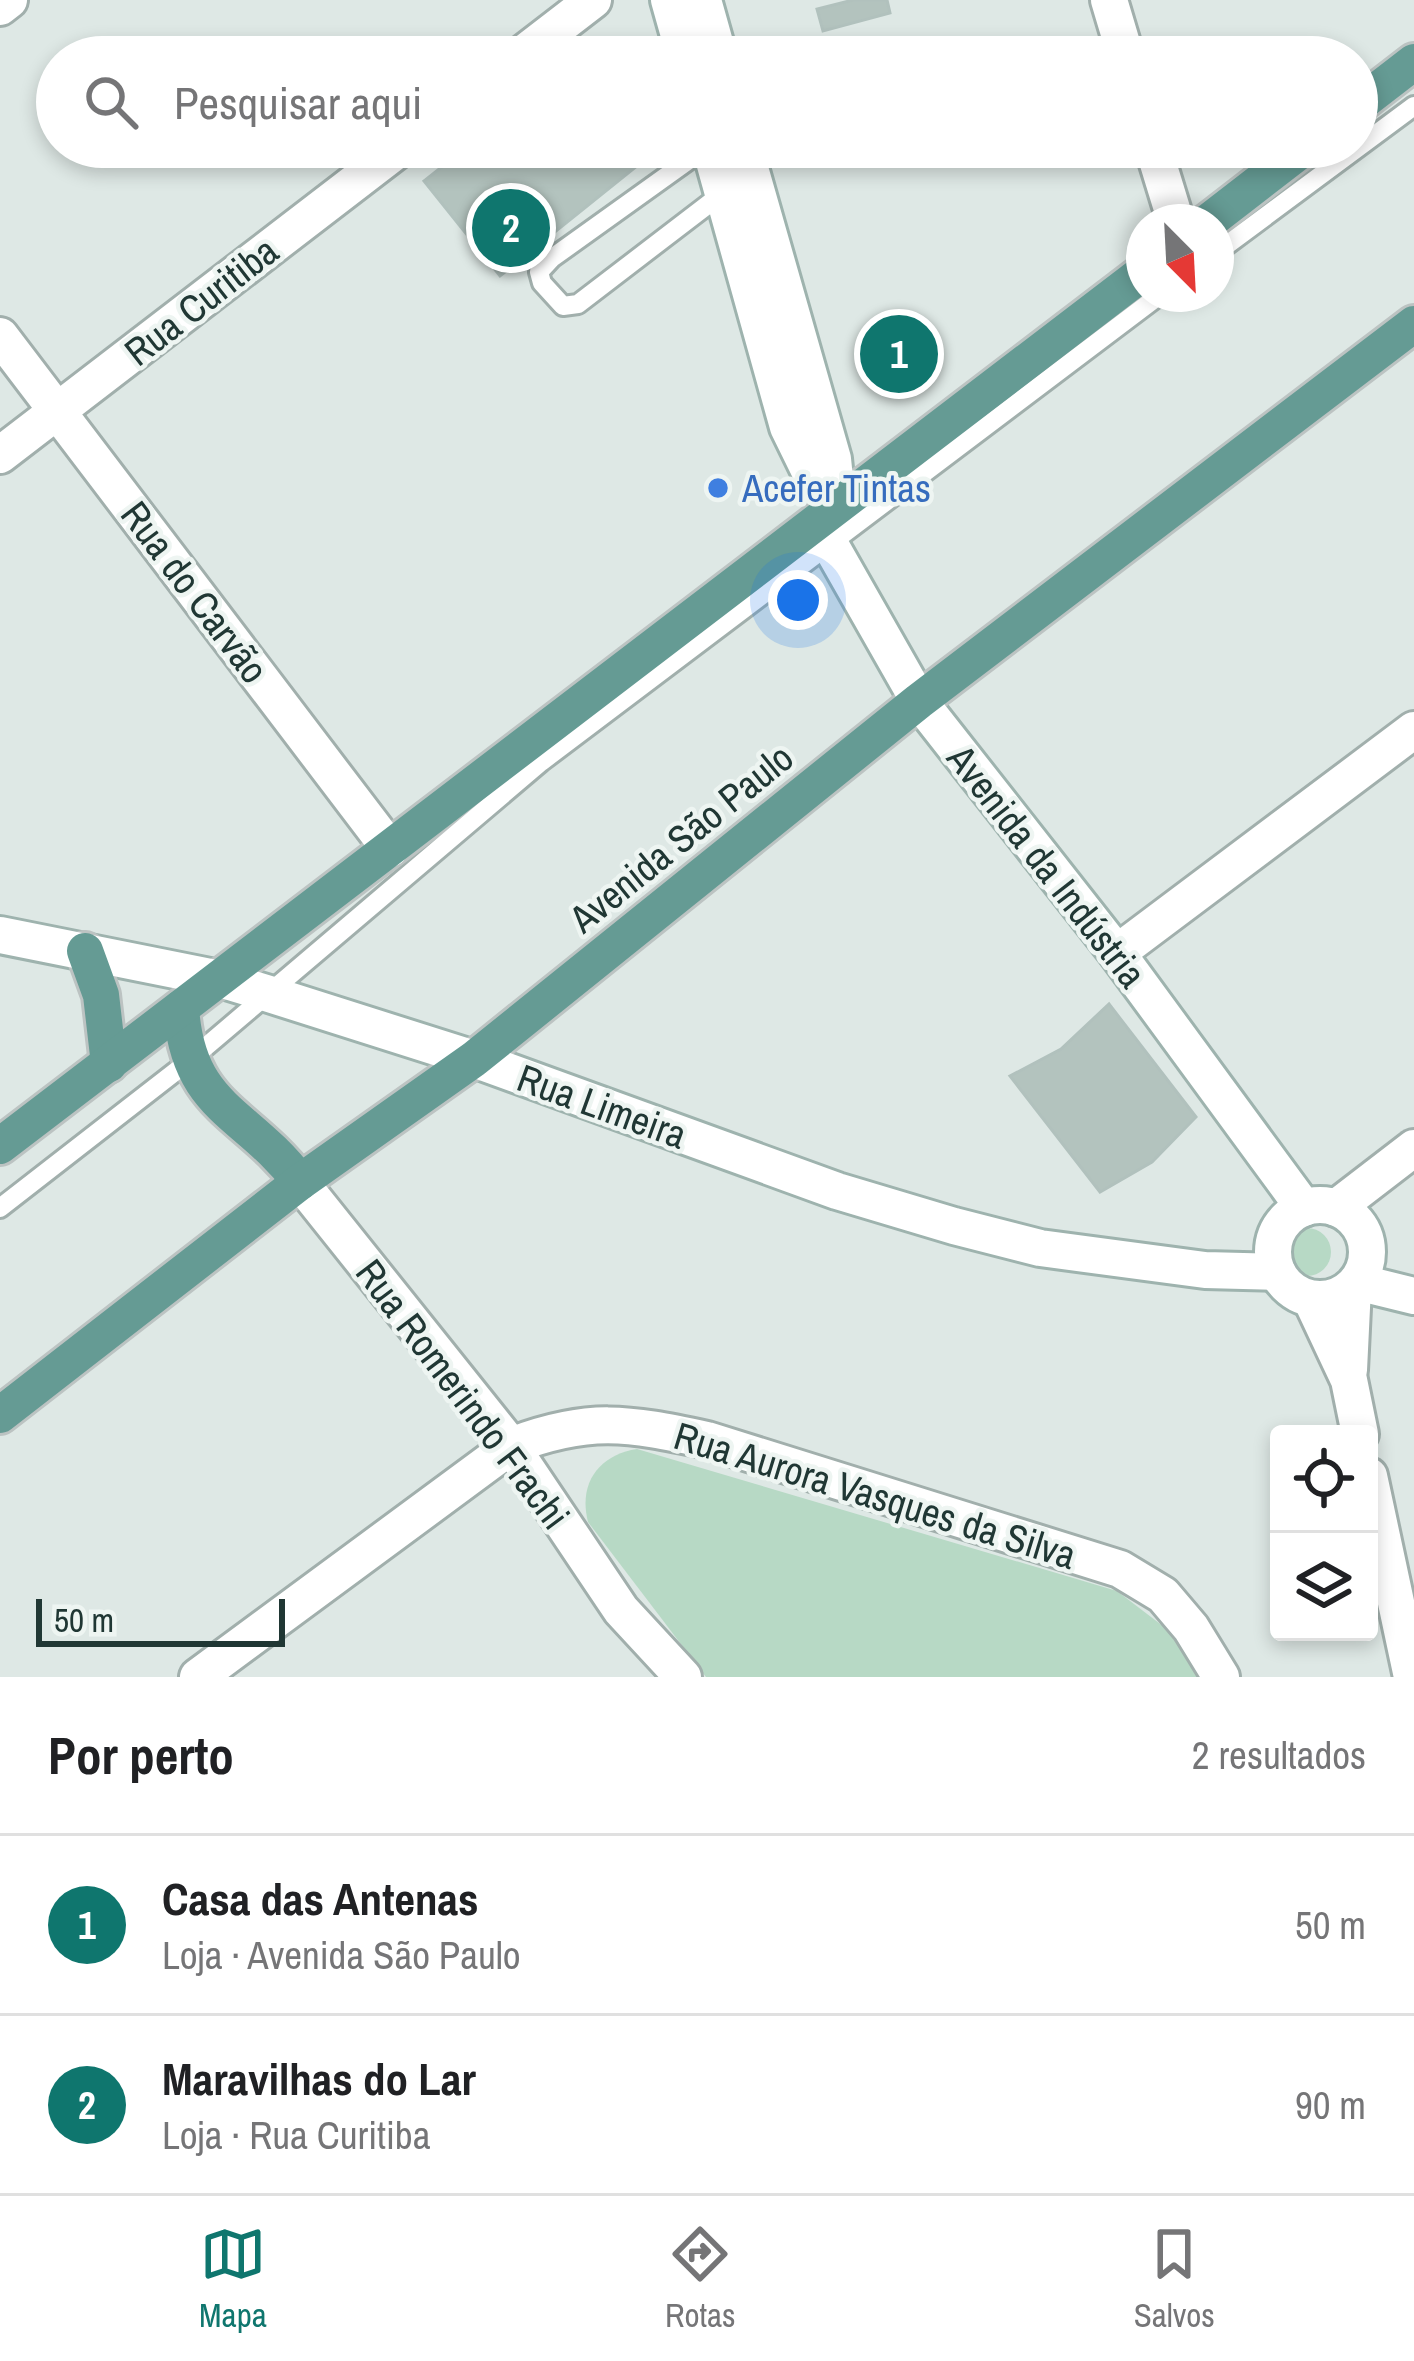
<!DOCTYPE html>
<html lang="pt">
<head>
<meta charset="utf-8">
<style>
  body { margin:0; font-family:"Archivo Narrow",sans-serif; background:#f2f2f2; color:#202124 }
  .controls { position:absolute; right:36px; bottom:36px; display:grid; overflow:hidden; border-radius:12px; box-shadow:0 6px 18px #0003 }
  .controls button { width:108px; height:108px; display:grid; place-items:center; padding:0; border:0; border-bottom:3px solid #e0e0e0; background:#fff; color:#202124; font:60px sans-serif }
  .compass { position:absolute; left:1126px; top:204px; width:108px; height:108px; border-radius:50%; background:#fff; box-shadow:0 6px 18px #0003; rotate:156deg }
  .scale { position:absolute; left:36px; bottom:30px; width:249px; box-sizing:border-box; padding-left:12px; border:6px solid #203734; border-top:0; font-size:33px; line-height:42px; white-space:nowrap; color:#203734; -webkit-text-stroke:9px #eef5f2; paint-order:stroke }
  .you { position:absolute; left:798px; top:600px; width:42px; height:42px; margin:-30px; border:9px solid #fff; border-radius:50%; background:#1a73e8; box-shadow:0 0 0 18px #1a73e833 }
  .badge { display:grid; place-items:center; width:78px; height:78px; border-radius:50%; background:#0f766e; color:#fff; font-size:39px; font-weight:700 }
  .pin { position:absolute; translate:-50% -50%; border:6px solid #fff; box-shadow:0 3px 12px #0006 }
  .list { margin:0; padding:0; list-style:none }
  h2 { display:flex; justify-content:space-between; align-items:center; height:156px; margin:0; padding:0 48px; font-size:51px }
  h2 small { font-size:39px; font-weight:400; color:#757577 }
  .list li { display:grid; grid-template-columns:78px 1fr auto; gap:36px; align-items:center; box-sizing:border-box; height:180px; padding:0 48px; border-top:3px solid #e0e0e0 }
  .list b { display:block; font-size:45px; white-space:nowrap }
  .list p { margin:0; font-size:39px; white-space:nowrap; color:#757577 }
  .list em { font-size:39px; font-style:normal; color:#757577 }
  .icon { flex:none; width:66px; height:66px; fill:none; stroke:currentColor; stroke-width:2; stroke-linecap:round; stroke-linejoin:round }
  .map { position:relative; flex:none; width:1414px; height:1677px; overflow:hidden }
  .search { position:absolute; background:#fff; box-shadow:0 6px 18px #0003; left:36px; right:36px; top:36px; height:132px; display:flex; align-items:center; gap:30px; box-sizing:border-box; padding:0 42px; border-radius:66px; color:#757577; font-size:45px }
  .sheet { height:516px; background:#fff }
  nav { display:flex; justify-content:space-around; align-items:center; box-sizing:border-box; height:168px; border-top:3px solid #e0e0e0; background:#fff; font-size:33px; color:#757577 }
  nav a { display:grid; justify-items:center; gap:6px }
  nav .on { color:#0f766e }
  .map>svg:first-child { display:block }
  .green { fill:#b7d9c5 }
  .building { fill:#b3c3be; stroke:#b1c1bd; stroke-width:3 }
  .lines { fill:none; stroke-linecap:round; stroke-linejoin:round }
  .lane-casing { stroke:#a1afac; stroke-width:24 }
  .street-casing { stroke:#a1afac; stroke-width:42 }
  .secondary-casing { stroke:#9eb3ae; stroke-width:42 }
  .primary-casing { stroke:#bcc3c2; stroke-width:42 }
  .lane { stroke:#fff; stroke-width:18 }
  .street { stroke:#fff; stroke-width:36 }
  .secondary { stroke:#fff; stroke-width:36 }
  .primary { stroke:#659b94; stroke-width:36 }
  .shop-dot { fill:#3f7fe0; stroke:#eef5f2; stroke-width:4.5 }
  .labels { text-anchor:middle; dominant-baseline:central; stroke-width:9; stroke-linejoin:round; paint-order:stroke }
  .street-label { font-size:39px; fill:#203734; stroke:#eef5f2 }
  .shop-label { font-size:39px; fill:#366cbe; stroke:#eef5f2; text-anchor:start }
</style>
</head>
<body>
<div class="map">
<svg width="1414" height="1677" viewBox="0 0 1414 1677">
  <rect width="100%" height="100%" fill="#dee8e5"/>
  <g class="green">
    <circle cx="1307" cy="1252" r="24"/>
    <path d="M637,1449L1117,1591L1172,1633L1201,1677H706L588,1522C578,1483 599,1455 637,1449Z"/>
  </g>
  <g class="building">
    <polygon points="853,0 887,0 890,13 823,31 817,9"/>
    <polygon points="467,147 639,147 648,157 500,276 424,181"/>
    <polygon points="1109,1004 1196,1117 1152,1162 1100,1192 1010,1076 1061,1049"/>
  </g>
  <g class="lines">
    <defs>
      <g id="lane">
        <polyline points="707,147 552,258 539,272 542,283 563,306 578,304 723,193"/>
        <polyline points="1216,253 1414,106"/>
        <polyline points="0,1208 189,1061 541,762 1161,294"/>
      </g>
      <g id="street">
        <polyline points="1109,0 1126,57"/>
        <polyline points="0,7 9,0"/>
        <polyline points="519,57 593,0"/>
        <polyline points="1153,147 1176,222"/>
        <polyline points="0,336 390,849"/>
        <polyline points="0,455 401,147"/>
        <polyline points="1117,953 1414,730"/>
        <polyline points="300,1182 511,1446 621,1610 683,1677"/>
        <polyline points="1336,1208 1414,1148"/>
        <polyline points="1311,1299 1349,1380 1360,1434"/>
        <polyline points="1349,1370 1353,1287"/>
        <polyline points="1369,1476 1412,1677"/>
        <path d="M198,1677L511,1446C589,1416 627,1423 707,1440L1120,1569L1163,1595L1191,1628L1221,1677"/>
      </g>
      <g id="secondary">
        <polyline points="669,0 685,57"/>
        <polyline points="703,0 719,57"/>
        <polyline points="710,147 788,427 811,474 838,508"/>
        <polyline points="744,147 833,459 838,508 828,541 919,701 1117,953 1304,1208"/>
        <polyline points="0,935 220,979 266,993 474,1059 837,1191 954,1226 1040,1248 1205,1270 1277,1272"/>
        <circle cx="1320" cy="1252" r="47"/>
        <polyline points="1357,1282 1414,1296"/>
      </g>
      <g id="primary">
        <polyline points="1357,106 1414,62"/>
        <polyline points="1208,222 1305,147"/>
        <polyline points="85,951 101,995 109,1064"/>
        <path d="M181,1008C188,1110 247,1111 300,1182"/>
        <polyline points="0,1146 1144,272"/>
        <polyline points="0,1415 300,1182 474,1059 919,701 1414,324"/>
      </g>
    </defs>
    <use href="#lane" class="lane-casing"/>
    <use href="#street" class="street-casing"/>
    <use href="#secondary" class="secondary-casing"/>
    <use href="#primary" class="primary-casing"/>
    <use href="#lane" class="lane"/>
    <use href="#street" class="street"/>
    <use href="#secondary" class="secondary"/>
    <use href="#primary" class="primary"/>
  </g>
  <circle class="shop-dot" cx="718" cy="488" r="12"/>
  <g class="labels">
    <g class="street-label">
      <text transform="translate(201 301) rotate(-38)">Rua Curitiba</text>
      <text transform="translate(195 592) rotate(53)">Rua do Carvão</text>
      <text transform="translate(681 838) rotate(-39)">Avenida São Paulo</text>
      <text transform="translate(1047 866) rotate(52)">Avenida da Indústria</text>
      <text transform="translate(602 1106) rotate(20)">Rua Limeira</text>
      <text transform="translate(463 1394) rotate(53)">Rua Romerindo Frachi</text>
      <text transform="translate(875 1495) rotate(17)">Rua Aurora Vasques da Silva</text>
    </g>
    <g class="shop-label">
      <text x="742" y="488">Acefer Tintas</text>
    </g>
  </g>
</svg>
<div class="controls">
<button><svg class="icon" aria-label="locate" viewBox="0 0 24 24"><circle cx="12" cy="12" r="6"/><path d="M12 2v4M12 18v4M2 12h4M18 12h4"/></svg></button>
<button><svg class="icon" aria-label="layers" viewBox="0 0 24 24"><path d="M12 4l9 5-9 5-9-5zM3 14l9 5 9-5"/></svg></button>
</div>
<svg class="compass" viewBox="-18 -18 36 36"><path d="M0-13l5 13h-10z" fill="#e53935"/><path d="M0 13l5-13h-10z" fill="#757577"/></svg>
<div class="scale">50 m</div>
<div class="you"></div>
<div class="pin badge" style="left:899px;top:354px">1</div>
<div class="pin badge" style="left:511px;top:228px">2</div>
<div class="search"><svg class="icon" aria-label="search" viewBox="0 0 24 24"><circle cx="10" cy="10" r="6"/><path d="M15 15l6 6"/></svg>Pesquisar aqui</div>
</div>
<section class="sheet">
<h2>Por perto<small>2 resultados</small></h2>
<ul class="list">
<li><span class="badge">1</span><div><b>Casa das Antenas</b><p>Loja · Avenida São Paulo</p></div><em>50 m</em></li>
<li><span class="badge">2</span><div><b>Maravilhas do Lar</b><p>Loja · Rua Curitiba</p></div><em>90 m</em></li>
</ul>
</section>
<nav>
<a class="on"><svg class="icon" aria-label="map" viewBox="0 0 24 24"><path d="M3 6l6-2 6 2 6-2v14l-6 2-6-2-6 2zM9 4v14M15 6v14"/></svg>Mapa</a>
<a><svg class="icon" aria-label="directions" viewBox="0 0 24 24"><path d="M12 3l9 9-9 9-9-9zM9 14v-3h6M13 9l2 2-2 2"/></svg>Rotas</a>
<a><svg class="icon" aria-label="saved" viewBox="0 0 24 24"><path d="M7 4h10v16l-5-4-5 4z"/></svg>Salvos</a>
</nav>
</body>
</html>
